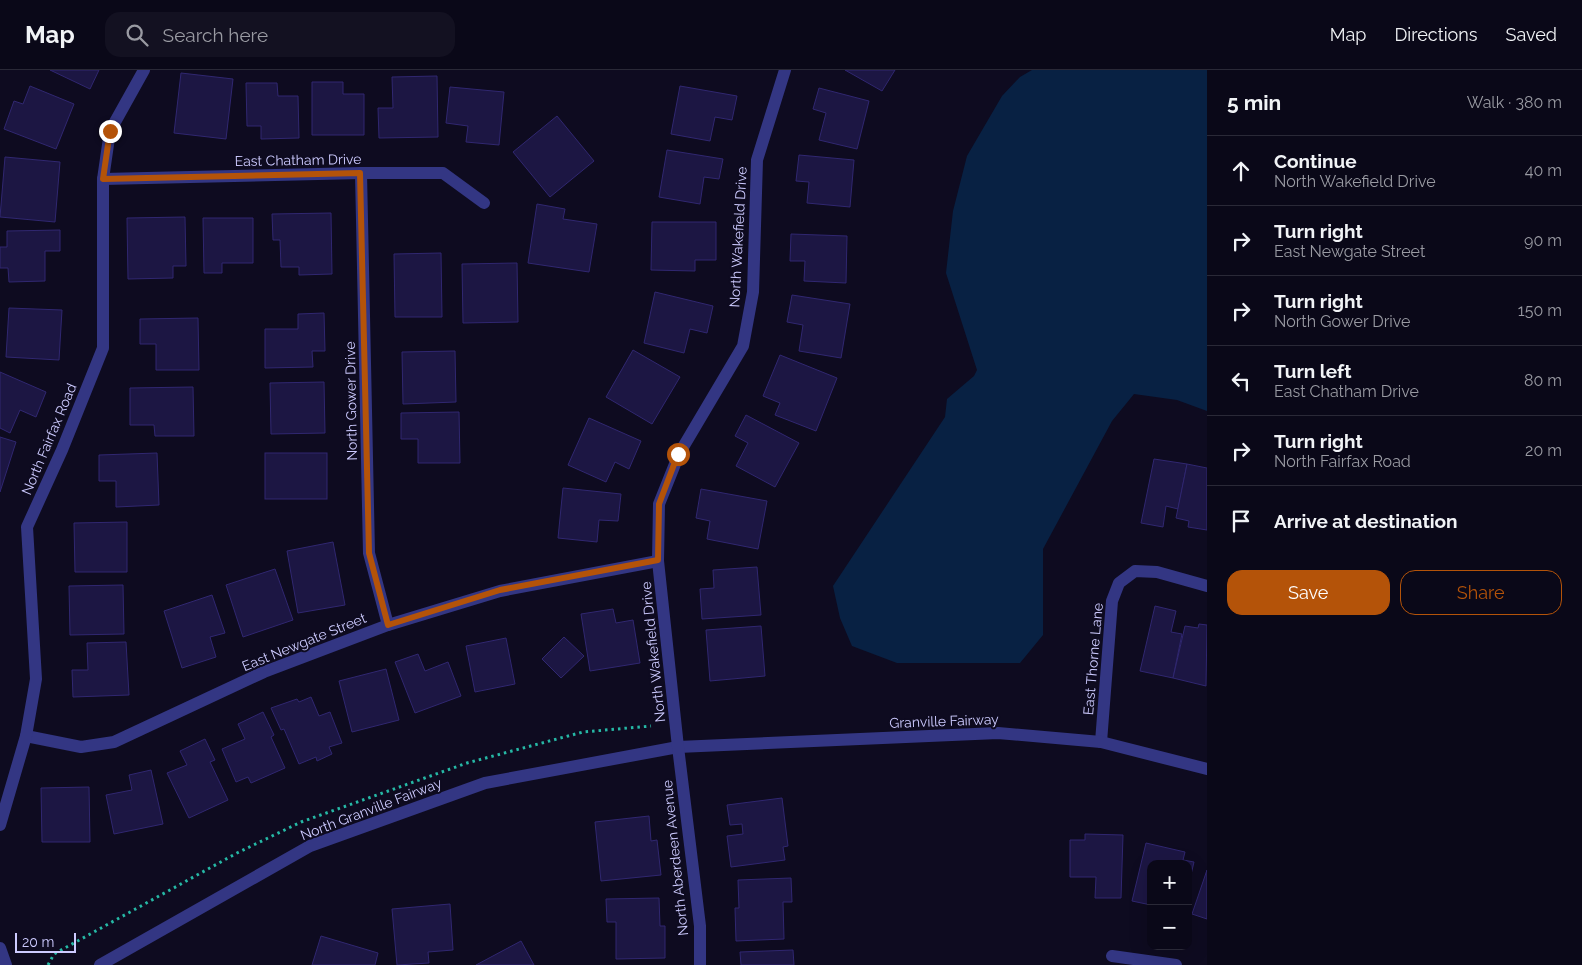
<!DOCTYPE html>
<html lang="en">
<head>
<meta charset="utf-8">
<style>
  body { margin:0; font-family:Raleway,sans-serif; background:#131121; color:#f1f3f6 }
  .controls { position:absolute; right:15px; bottom:15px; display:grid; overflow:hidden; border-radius:10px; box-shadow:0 5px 20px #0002 }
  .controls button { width:45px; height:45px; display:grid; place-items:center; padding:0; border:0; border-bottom:1px solid #2a2937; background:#0a0818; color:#f1f3f6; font:25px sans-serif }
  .scale { position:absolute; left:15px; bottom:12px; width:61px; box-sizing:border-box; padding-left:5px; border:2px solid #cdcbff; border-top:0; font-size:14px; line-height:18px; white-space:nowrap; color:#cdcbff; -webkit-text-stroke:4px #0e0b20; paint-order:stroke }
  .stop { position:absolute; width:15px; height:15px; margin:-11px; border:4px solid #b45309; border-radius:50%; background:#fff }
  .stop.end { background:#b45309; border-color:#fff; box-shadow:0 1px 5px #0008 }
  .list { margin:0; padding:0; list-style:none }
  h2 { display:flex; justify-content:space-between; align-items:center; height:65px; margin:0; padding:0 20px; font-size:21px }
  h2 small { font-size:16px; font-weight:400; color:#999aa2 }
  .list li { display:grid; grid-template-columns:32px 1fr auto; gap:15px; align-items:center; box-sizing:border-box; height:70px; padding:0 20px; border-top:1px solid #2a2937 }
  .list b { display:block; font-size:19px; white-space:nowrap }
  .list p { margin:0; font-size:16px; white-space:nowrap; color:#999aa2 }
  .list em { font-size:16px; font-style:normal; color:#999aa2 }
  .actions { display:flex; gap:10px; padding:15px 20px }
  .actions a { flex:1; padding:11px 0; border:1px solid #b45309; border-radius:15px; text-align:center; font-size:18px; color:#b45309 }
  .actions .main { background:#b45309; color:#fff }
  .icon { flex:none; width:28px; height:28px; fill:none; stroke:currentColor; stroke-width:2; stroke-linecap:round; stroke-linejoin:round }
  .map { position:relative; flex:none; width:1207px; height:895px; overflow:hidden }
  header { display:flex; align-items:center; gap:30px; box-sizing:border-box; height:70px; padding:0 25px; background:#0a0818; border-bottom:1px solid #2a2937 }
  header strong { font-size:24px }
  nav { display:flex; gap:28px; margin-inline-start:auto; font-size:18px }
  .search { width:350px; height:45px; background:#131121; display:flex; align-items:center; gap:12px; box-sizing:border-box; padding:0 18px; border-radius:15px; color:#999aa2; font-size:19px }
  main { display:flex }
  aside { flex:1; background:#0a0818 }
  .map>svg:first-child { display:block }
  .water { fill:#082143 }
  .building { fill:#1c1643; stroke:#302770 }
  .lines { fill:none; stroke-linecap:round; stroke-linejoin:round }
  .path { stroke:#26b8a5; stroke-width:3; stroke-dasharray:2.5 4; stroke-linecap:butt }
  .minor { stroke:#333683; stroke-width:12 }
  .route { stroke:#b45309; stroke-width:6 }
  .labels { text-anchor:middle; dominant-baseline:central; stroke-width:4; stroke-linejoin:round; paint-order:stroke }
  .street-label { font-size:14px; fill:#cdcbff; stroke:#0e0b20 }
</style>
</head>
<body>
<header>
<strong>Map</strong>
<div class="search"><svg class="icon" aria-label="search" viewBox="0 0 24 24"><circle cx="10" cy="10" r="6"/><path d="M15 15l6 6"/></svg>Search here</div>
<nav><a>Map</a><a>Directions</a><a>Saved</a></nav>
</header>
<main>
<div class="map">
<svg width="1207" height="895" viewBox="0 0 1207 895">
  <rect width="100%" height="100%" fill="#0e0b20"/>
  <polygon class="water" points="1032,0 1207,0 1207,341 1177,330 1134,324 1112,351 1043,479 1043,565 1020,593 897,593 852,576 840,548 833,516 945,347 947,329 974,306 977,300 946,203 953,141 967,86 1002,26 1020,7"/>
  <g class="building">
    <polygon points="50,0 99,0 90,19"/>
    <polygon points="845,0 895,0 882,21"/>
    <polygon points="181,3 233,9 226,69 174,63"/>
    <polygon points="437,6 438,67 379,68 378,38 393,38 392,7"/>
    <polygon points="312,12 343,12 343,24 364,24 364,65 312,65"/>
    <polygon points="246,13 277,13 278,26 298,26 299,68 261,69 261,56 247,56"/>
    <polygon points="30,16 74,34 56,79 4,59 14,31 23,34"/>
    <polygon points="680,16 737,26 732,50 715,47 710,71 671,64"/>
    <polygon points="450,17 504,22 499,75 466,72 468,56 446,53"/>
    <polygon points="819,18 869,31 857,79 819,70 826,43 813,39"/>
    <polygon points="557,46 594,91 550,127 513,82"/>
    <polygon points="667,80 723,89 719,109 704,107 700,134 659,127"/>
    <polygon points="799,85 854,90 850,137 807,133 809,112 796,111"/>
    <polygon points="5,87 60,92 55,152 0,147"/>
    <polygon points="537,134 565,139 563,149 597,154 589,202 528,193"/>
    <polygon points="331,143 332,204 299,205 299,197 281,197 280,170 273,170 272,144"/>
    <polygon points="185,147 186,196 173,196 173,208 128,209 127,148"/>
    <polygon points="203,148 253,148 253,193 222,193 222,203 204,203"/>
    <polygon points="652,152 716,152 716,190 695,190 695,201 651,200"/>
    <polygon points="60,160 60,181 45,181 45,211 9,212 8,198 0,198 0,177 7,177 7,161"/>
    <polygon points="791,164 847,166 846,213 804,211 805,191 790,191"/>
    <polygon points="441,183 442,247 395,247 394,184"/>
    <polygon points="517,193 518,252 463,253 462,194"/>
    <polygon points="655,222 713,236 707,263 690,259 684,283 644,273"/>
    <polygon points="792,225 850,234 841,288 799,281 803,255 787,252"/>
    <polygon points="9,238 62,240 59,290 6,287"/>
    <polygon points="324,243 325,281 312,281 313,297 265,298 265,259 298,259 298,244"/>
    <polygon points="198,248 199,300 156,300 156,274 140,274 140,249"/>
    <polygon points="633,280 680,307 652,354 606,327"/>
    <polygon points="455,281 456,332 403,334 402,282"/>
    <polygon points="780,285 837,308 816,361 775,345 780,333 763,326"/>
    <polygon points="0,302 46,322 36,347 20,340 10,363 0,358"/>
    <polygon points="324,312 325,363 271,364 270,313"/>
    <polygon points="193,317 194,366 155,366 154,355 130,355 130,318"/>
    <polygon points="459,342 460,393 418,393 418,369 401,369 401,343"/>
    <polygon points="746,345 799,373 775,417 736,396 748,373 735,366"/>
    <polygon points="589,348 641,371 629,399 615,392 606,412 568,395"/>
    <polygon points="0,367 16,372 0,422"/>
    <polygon points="157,383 159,435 116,437 116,411 99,411 99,385"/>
    <rect x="265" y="383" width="62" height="46"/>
    <polygon points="1154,389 1187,394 1178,439 1166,436 1163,457 1141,453"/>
    <polygon points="1187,394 1207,398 1207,460 1188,457 1189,451 1176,448"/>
    <polygon points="563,418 621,424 618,451 599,450 597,472 558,468"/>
    <polygon points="701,419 767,431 758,479 707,469 710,451 696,448"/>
    <polygon points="127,452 127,502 75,502 74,453"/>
    <polygon points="333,472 345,535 298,543 287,481"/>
    <polygon points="757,497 761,545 702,549 700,519 714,518 713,500"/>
    <polygon points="275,499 293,550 243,567 226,515"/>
    <polygon points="123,515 124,564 70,565 69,516"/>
    <polygon points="212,525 225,563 210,567 216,587 182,598 164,541"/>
    <polygon points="1155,536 1176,541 1171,562 1182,564 1173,608 1140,601"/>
    <polygon points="613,539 616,553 633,550 640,593 590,601 581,544"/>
    <polygon points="1199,554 1207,555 1206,616 1173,608 1185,556 1198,558"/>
    <polygon points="761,556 765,606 710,611 706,560"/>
    <polygon points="564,567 584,586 561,608 542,589"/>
    <polygon points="506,568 515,614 475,622 466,576"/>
    <polygon points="126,572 129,625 73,627 72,600 88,600 87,573"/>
    <polygon points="418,584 425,601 448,592 461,626 415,643 395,592"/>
    <polygon points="386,599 399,650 352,662 339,611"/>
    <polygon points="311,627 319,646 330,642 342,673 329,677 332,684 317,691 316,687 299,694 284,659 281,660 271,638 297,629 299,632"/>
    <polygon points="263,642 274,665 271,667 285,698 251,713 248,707 236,712 222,679 245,669 238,654"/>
    <polygon points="205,669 215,690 210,692 228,730 189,748 167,703 187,695 180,681"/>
    <polygon points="151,700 163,754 114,764 106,725 132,720 129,705"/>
    <polygon points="89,717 90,772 42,772 41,718"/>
    <polygon points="782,728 788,776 783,777 785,790 731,797 727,766 743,764 742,754 730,755 727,735"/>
    <polygon points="649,746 651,771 657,770 661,805 601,811 595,752"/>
    <polygon points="1085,764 1123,765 1121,828 1095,828 1096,807 1070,807 1070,770 1085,770"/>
    <polygon points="1146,773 1185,782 1183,790 1194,792 1188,817 1188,794 1151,794 1151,835 1132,831"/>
    <polygon points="1207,800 1207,849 1192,844"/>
    <polygon points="791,808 792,832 783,832 784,869 736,871 735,838 739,838 738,810"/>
    <polygon points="659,828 660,856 665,856 665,888 616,889 616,852 607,852 606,829"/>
    <polygon points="450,834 453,880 428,882 429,893 397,895 392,839"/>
    <polygon points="321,866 378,883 375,895 312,895"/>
    <polygon points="521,871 534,895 476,895"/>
    <polygon points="793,880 794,895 741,895 740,882"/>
  </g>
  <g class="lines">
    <polyline class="path" points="48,895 54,884 237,783 301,752 467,693 583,662 651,656"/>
    <g class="minor">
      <polyline points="361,103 369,483 388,555"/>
      <polyline points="103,109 361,103 443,103 484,133"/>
      <polyline points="26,666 81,677 114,672 264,602 388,555 500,521 658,491"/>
      <polyline points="1101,672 1112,531 1119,513 1135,501 1157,502 1207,516"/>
      <polyline points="0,755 26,666 36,609 27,457 62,380 103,278 103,109 110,61 144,0"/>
      <polyline points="0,878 6,895"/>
      <polyline points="1112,886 1176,895"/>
      <polyline points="100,895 310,776 485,713 678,677 998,663 1101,672 1207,699"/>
      <polyline points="700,895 700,856 678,677 658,491 659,434 679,384 743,276 753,222 757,90 785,0"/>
    </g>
  </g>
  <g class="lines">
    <polyline class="route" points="110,61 103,109 360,103 369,483 388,555 500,520 658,490 659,434 678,384"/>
  </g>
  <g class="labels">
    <g class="street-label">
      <text transform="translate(298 90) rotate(-1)">East Chatham Drive</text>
      <text transform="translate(738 167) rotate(-87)">North Wakefield Drive</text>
      <text transform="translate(351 331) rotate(-91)">North Gower Drive</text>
      <text transform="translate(49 369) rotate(-67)">North Fairfax Road</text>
      <text transform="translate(304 572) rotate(-22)">East Newgate Street</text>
      <text transform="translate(653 582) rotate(-96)">North Wakefield Drive</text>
      <text transform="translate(1093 589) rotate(-85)">East Thorne Lane</text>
      <text transform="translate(944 651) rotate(-2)">Granville Fairway</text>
      <text transform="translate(371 739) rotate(-21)">North Granville Fairway</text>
      <text transform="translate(675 788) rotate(-96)">North Aberdeen Avenue</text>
    </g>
  </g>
</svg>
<div class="controls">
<button>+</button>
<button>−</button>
</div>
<div class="scale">20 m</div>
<div class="stop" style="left:678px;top:384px"></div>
<div class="stop end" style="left:110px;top:61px"></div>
</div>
<aside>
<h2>5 min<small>Walk · 380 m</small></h2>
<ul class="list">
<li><svg class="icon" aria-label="ahead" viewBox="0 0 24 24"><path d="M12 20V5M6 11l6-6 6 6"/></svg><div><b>Continue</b><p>North Wakefield Drive</p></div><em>40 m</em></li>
<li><svg class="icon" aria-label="right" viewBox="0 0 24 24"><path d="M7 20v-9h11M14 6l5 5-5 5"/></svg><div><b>Turn right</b><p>East Newgate Street</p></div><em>90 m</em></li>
<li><svg class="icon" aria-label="right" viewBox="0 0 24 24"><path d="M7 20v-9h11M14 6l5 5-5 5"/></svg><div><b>Turn right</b><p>North Gower Drive</p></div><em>150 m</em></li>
<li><svg class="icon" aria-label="left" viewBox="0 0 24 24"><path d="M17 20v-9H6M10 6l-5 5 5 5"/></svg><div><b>Turn left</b><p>East Chatham Drive</p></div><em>80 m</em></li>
<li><svg class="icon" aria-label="right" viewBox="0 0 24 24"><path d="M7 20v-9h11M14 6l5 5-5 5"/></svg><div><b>Turn right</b><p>North Fairfax Road</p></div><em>20 m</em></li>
<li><svg class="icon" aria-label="arrive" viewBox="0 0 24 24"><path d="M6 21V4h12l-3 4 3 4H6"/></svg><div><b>Arrive at destination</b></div></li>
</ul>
<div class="actions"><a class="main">Save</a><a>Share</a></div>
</aside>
</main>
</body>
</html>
